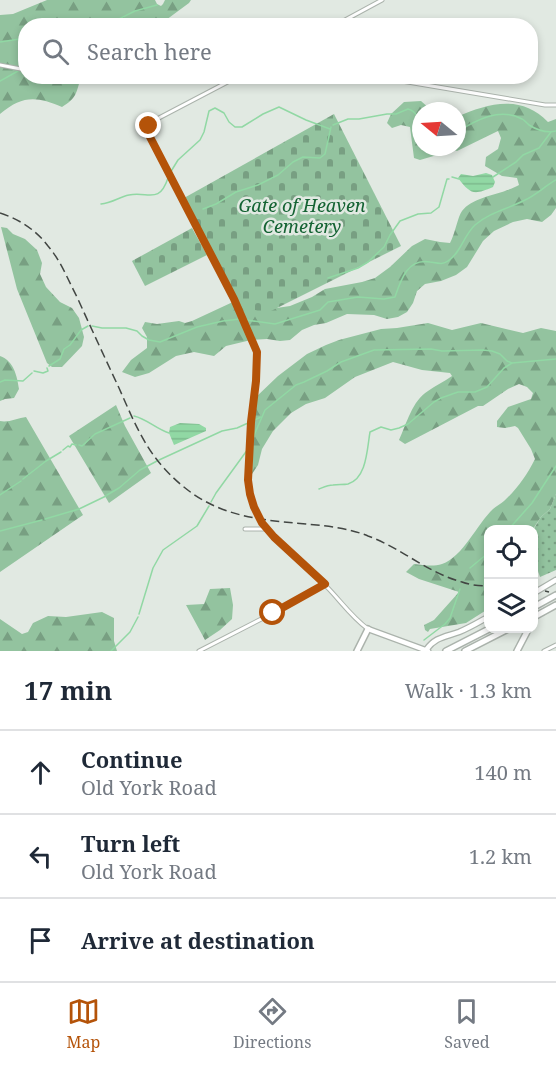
<!DOCTYPE html>
<html lang="en">
<head>
<meta charset="utf-8">
<style>
  body { margin:0; font-family:"Noto Serif",serif; background:#f2f2f3; color:#1f2937 }
  .controls { position:absolute; right:18px; bottom:18px; display:grid; overflow:hidden; border-radius:12px; box-shadow:0 3px 9px #0003 }
  .controls button { width:54px; height:54px; display:grid; place-items:center; padding:0; border:0; border-bottom:2px solid #e0e1e3; background:#fff; color:#1f2937; font:30px sans-serif }
  .compass { position:absolute; left:412px; top:102px; width:54px; height:54px; border-radius:50%; background:#fff; box-shadow:0 3px 9px #0003; rotate:288deg }
  .stop { position:absolute; width:18px; height:18px; margin:-14px; border:4px solid #b45309; border-radius:50%; background:#fff }
  .stop.end { background:#b45309; border-color:#fff; box-shadow:0 2px 6px #0008 }
  .list { margin:0; padding:0; list-style:none }
  h2 { display:flex; justify-content:space-between; align-items:center; height:78px; margin:0; padding:0 24px; font-size:26px }
  h2 small { font-size:20px; font-weight:400; color:#747a83 }
  .list li { display:grid; grid-template-columns:39px 1fr auto; gap:18px; align-items:center; box-sizing:border-box; height:84px; padding:0 24px; border-top:2px solid #e0e1e3 }
  .list b { display:block; font-size:22px; white-space:nowrap }
  .list p { margin:0; font-size:20px; white-space:nowrap; color:#747a83 }
  .list em { font-size:20px; font-style:normal; color:#747a83 }
  .icon { flex:none; width:33px; height:33px; fill:none; stroke:currentColor; stroke-width:2; stroke-linecap:round; stroke-linejoin:round }
  .map { position:relative; flex:none; width:556px; height:651px; overflow:hidden }
  .search { position:absolute; background:#fff; box-shadow:0 3px 9px #0003; left:18px; right:18px; top:18px; height:66px; display:flex; align-items:center; gap:15px; box-sizing:border-box; padding:0 21px; border-radius:24px; color:#747a83; font-size:22px }
  .sheet { height:330px; background:#fff }
  nav { display:flex; justify-content:space-around; align-items:center; box-sizing:border-box; height:84px; border-top:2px solid #e0e1e3; background:#fff; font-size:16px; color:#747a83 }
  nav a { display:grid; justify-items:center; gap:3px }
  nav .on { color:#b45309 }
  .map>svg:first-child { display:block }
  .grass { fill:url(#grass-dots) }
  .forest { fill:url(#forest-firs) }
  .cemetery { fill:url(#cemetery-stones) }
  .water { fill:url(#water-rules) }
  .lines { fill:none; stroke-linecap:round; stroke-linejoin:round }
  .stream { stroke:#91d8a4; stroke-width:1.5 }
  .minor-casing { stroke:#abb3ac; stroke-width:5 }
  .major-casing { stroke:#abb3ac; stroke-width:7 }
  .highway-casing { stroke:#abb3ac; stroke-width:8 }
  .minor { stroke:#fff; stroke-width:3 }
  .major { stroke:#fff; stroke-width:4.5 }
  .highway { stroke:#fff; stroke-width:5 }
  .rail { stroke:#424643; stroke-width:1.5; stroke-dasharray:9 4.5; stroke-linecap:butt }
  .minor-bridge-casing { stroke:#abb3ac; stroke-width:5; stroke-linecap:butt }
  .minor-bridge { stroke:#fff; stroke-width:3 }
  .route { stroke:#b45309; stroke-width:8 }
  .labels { text-anchor:middle; dominant-baseline:central; stroke-width:5; stroke-linejoin:round; paint-order:stroke }
  .park-label { font-size:18px; font-style:italic; fill:#146333; stroke:#e1e9e2 }
</style>
</head>
<body>
<div class="map">
<svg width="556" height="651" viewBox="0 0 556 651">
  <defs>
    <pattern id="grass-dots" width="8" height="8" patternUnits="userSpaceOnUse" patternTransform="scale(1.5)"><rect width="8" height="8" fill="#93c39f"/><path d="M2 2h.1M6 6h.1" fill="none" stroke="#789f82" stroke-width="1.8" stroke-linecap="round"/></pattern>
    <pattern id="forest-firs" width="22" height="20" patternUnits="userSpaceOnUse" patternTransform="scale(1.5)"><rect width="22" height="20" fill="#93c39f"/><path d="M5 1l3.5 6h-7zM16 11l3.5 6h-7z" fill="#789f82"/></pattern>
    <pattern id="cemetery-stones" width="16" height="16" patternUnits="userSpaceOnUse" patternTransform="scale(1.5)"><rect width="16" height="16" fill="#93c39f"/><path d="M2 7V4a2 2 0 0 1 4 0v3zM10 15v-3a2 2 0 0 1 4 0v3z" fill="#789f82"/></pattern>
    <pattern id="water-rules" width="6" height="5" patternUnits="userSpaceOnUse" patternTransform="scale(1.5)"><rect width="6" height="5" fill="#91d8a4"/><path d="M0 2.5h6" fill="none" stroke="#7dba8d"/></pattern>
  </defs>
  <rect width="100%" height="100%" fill="#e1e9e2"/>
  <polygon class="grass" points="556,494 556,570 540,577 534,559 533,530 541,517 550,509"/>
  <g class="forest">
    <path d="M47,0H155L157,4L161,6L163,4L165,0H191L189,3L166,20L152,25L26,26V76L81,77C76,93 77,98 62,107C37,96 22,95 0,114V15L13,14Z"/>
    <path d="M421,101L430,109L431,111H421V147H457V117C488,103 521,94 548,122L556,119V208L551,215L542,222L527,219L513,222L494,231L483,241L467,267L456,275L441,281L425,284L417,291L413,303L407,312L398,317L387,319L374,315L347,314L326,323L314,325L302,330L290,340L280,341L267,339L251,340L226,346L214,356L194,352L176,356L149,373L135,377L122,372L131,360L147,348V337L142,328L145,322L157,324L179,321L185,323L192,321L235,301L263,310L290,306L312,297L325,289L362,282L375,278L390,267L412,246L425,239L440,242L450,243C455,234 458,216 462,211C473,196 504,194 519,185L517,178L502,176L485,166L486,157L498,149L501,138L498,131L457,151L454,150L420,160L414,158L410,127L401,125L392,128L387,123L391,114L404,102Z"/>
    <polygon points="1,227 7,228 13,234 25,239 37,250 42,263 40,274 46,287 60,302 72,308 79,318 84,337 82,346 62,367 52,367 47,363 17,289"/>
    <path d="M428,323L452,330L481,323L523,333L541,328L556,331V494L550,509L541,517L533,529L488,530V584H487L485,589L488,590V609L466,623L430,629L428,632L425,630L424,625L434,620L459,592L419,579L406,572L414,564C423,565 433,567 442,564C463,557 477,524 493,509C496,506 501,504 504,501C517,489 527,475 535,459L531,449L518,428L515,426L505,428L497,427V421L508,407L531,399L533,393L527,387L519,384L508,389L483,406H478L405,444L399,440C407,423 412,401 428,391C436,385 444,382 452,376L450,373L422,370L393,362L355,377L325,398L306,404L291,413L273,431L262,449L258,465L252,474L255,398L278,376L307,354L326,345L339,340L381,329L397,328Z"/>
    <path d="M0,356C14,361 17,376 19,389L14,398L5,399L0,401Z"/>
    <polygon points="116,405 125,426 151,473 109,503 69,436"/>
    <path d="M26,417L83,515L0,572V421C8,423 18,418 26,417Z"/>
    <polygon points="230,588 233,605 232,619 220,630 205,640 186,605 204,604 210,589"/>
    <polygon points="102,612 114,618 114,641 117,651 0,651 0,619 22,634 28,632 33,623 48,616 66,617"/>
  </g>
  <g class="cemetery">
    <polygon points="334,114 401,246 265,314 238,303 184,198"/>
    <polygon points="192,228 207,255 145,286 132,261"/>
  </g>
  <g class="water">
    <path d="M486,173L492,175L495,182L493,187C474,195 471,195 458,178L461,174L473,176Z"/>
    <polygon points="180,423 199,424 206,428 206,431 174,445 169,433 170,427"/>
  </g>
  <g class="lines">
    <g class="stream">
      <polyline points="104,26 109,24 135,11 157,5"/>
      <polyline points="0,42 26,38"/>
      <polyline points="23,67 26,65"/>
      <polyline points="0,81 18,71"/>
      <path d="M333,125L348,119H359L387,114H396L408,109C419,112 419,122 421,132"/>
      <path d="M457,132C476,120 500,107 522,119C523,119 528,124 529,125C537,130 547,133 556,131"/>
      <polyline points="170,173 178,160 200,140 204,132 209,111 215,108 224,113 229,122 235,127 242,127 263,114 279,107 306,120 330,129"/>
      <polyline points="452,177 459,179"/>
      <polyline points="493,177 516,162 523,155 539,148 551,132"/>
      <path d="M101,204C112,203 119,197 129,195C148,191 159,205 168,178"/>
      <polyline points="203,209 216,204 236,192 258,185 278,175 293,162 303,157 320,158 325,154 331,127"/>
      <polyline points="328,278 358,268 368,262 384,247 390,235 400,221 418,214 431,213 439,207 447,179 449,179"/>
      <path d="M246,320L275,324L320,310L328,302L358,297L384,299L395,297C401,279 408,258 430,262C437,263 443,265 448,261C460,254 464,235 475,225C490,212 508,209 525,200C536,195 545,186 556,180"/>
      <polyline points="92,326 102,328 126,328 137,331 142,336 149,340 160,342 197,327 223,321 240,319"/>
      <polyline points="49,366 60,359 64,349 70,345 81,330 88,326"/>
      <polyline points="34,371 43,373 48,371 47,368"/>
      <polyline points="0,382 5,380 23,381 32,373"/>
      <path d="M134,416C147,419 156,429 169,433"/>
      <polyline points="254,420 261,417"/>
      <polyline points="252,440 265,410 296,385 304,382 327,371 341,362 374,350 431,349 442,351 483,350 492,351 500,354 507,361 512,363"/>
      <polyline points="79,445 82,446 95,434 130,418"/>
      <polyline points="63,450 68,446 70,447 72,444 76,445"/>
      <polyline points="159,460 222,431 237,428 248,423"/>
      <polyline points="23,479 46,461 61,452"/>
      <path d="M319,489C324,487 328,485 333,485C338,484 343,485 348,484C367,478 367,449 370,432L381,427L391,430L399,428L408,424L434,402L441,398L458,392H475L487,387L504,368L512,363L556,359"/>
      <polyline points="0,495 21,481"/>
      <polyline points="107,495 119,488 140,470 157,461"/>
      <polyline points="211,502 216,493 248,449"/>
      <polyline points="45,519 79,509 106,496"/>
      <polyline points="508,530 532,503 556,466"/>
      <polyline points="0,531 42,520"/>
      <polyline points="470,568 488,553"/>
      <polyline points="139,614 153,568 163,550 197,526 209,506"/>
      <polyline points="424,640 445,624 450,618 460,589"/>
      <polyline points="111,651 130,632 138,617"/>
    </g>
    <defs>
      <g id="minor">
        <polyline points="334,26 382,0"/>
        <polyline points="0,65 26,70"/>
        <polyline points="239,76 157,119 149,126 149,137 234,299 257,353 256,381 251,422 248,480 250,493 257,514"/>
        <polyline points="372,76 545,105 556,105"/>
        <path d="M262,523C278,545 302,562 322,582C338,597 350,616 368,629"/>
        <polyline points="245,529 267,529"/>
        <polyline points="199,651 273,613 324,584"/>
        <polyline points="544,651 556,645"/>
      </g>
      <g id="major">
        <polyline points="534,593 556,580"/>
        <polyline points="368,629 428,651"/>
        <path d="M426,650C435,637 445,637 459,632C469,628 479,622 488,617"/>
      </g>
      <g id="highway">
        <polyline points="534,607 556,595"/>
        <polyline points="534,617 556,605"/>
        <polyline points="357,651 368,629"/>
        <polyline points="446,651 491,628"/>
        <polyline points="465,651 510,628"/>
        <polyline points="517,651 529,628"/>
      </g>
    </defs>
    <use href="#minor" class="minor-casing"/>
    <use href="#major" class="major-casing"/>
    <use href="#highway" class="highway-casing"/>
    <use href="#minor" class="minor"/>
    <use href="#major" class="major"/>
    <use href="#highway" class="highway"/>
    <g class="rail">
      <path d="M0,213C19,219 36,230 48,246C61,261 68,280 77,297C91,328 105,358 119,388C131,415 143,445 163,467C205,514 247,519 306,524C327,526 349,528 368,536C401,548 428,573 462,582C470,585 480,586 488,586"/>
      <polyline points="545,591 549,592"/>
    </g>
    <defs>
      <polyline id="minor-bridge" points="257,514 262,523"/>
    </defs>
    <use href="#minor-bridge" class="minor-bridge-casing"/>
    <use href="#minor-bridge" class="minor-bridge"/>
  </g>
  <g class="lines">
    <polyline class="route" points="149,126 150,137 234,299 257,352 256,381 251,422 248,480 250,494 254,507 262,523 274,537 325,584 273,613"/>
  </g>
  <g class="labels">
    <g class="park-label">
      <text x="302" y="205">Gate of Heaven<tspan x="302" dy="21">Cemetery</tspan></text>
    </g>
  </g>
</svg>
<div class="controls">
<button><svg class="icon" aria-label="locate" viewBox="0 0 24 24"><circle cx="12" cy="12" r="6"/><path d="M12 2v4M12 18v4M2 12h4M18 12h4"/></svg></button>
<button><svg class="icon" aria-label="layers" viewBox="0 0 24 24"><path d="M12 4l9 5-9 5-9-5zM3 14l9 5 9-5"/></svg></button>
</div>
<svg class="compass" viewBox="-18 -18 36 36"><path d="M0-13l5 13h-10z" fill="#e53935"/><path d="M0 13l5-13h-10z" fill="#747a83"/></svg>
<div class="stop" style="left:273px;top:613px"></div>
<div class="stop end" style="left:149px;top:126px"></div>
<div class="search"><svg class="icon" aria-label="search" viewBox="0 0 24 24"><circle cx="10" cy="10" r="6"/><path d="M15 15l6 6"/></svg>Search here</div>
</div>
<section class="sheet">
<h2>17 min<small>Walk · 1.3 km</small></h2>
<ul class="list">
<li><svg class="icon" aria-label="ahead" viewBox="0 0 24 24"><path d="M12 20V5M6 11l6-6 6 6"/></svg><div><b>Continue</b><p>Old York Road</p></div><em>140 m</em></li>
<li><svg class="icon" aria-label="left" viewBox="0 0 24 24"><path d="M17 20v-9H6M10 6l-5 5 5 5"/></svg><div><b>Turn left</b><p>Old York Road</p></div><em>1.2 km</em></li>
<li><svg class="icon" aria-label="arrive" viewBox="0 0 24 24"><path d="M6 21V4h12l-3 4 3 4H6"/></svg><div><b>Arrive at destination</b></div></li>
</ul>
</section>
<nav>
<a class="on"><svg class="icon" aria-label="map" viewBox="0 0 24 24"><path d="M3 6l6-2 6 2 6-2v14l-6 2-6-2-6 2zM9 4v14M15 6v14"/></svg>Map</a>
<a><svg class="icon" aria-label="directions" viewBox="0 0 24 24"><path d="M12 3l9 9-9 9-9-9zM9 14v-3h6M13 9l2 2-2 2"/></svg>Directions</a>
<a><svg class="icon" aria-label="saved" viewBox="0 0 24 24"><path d="M7 4h10v16l-5-4-5 4z"/></svg>Saved</a>
</nav>
</body>
</html>
